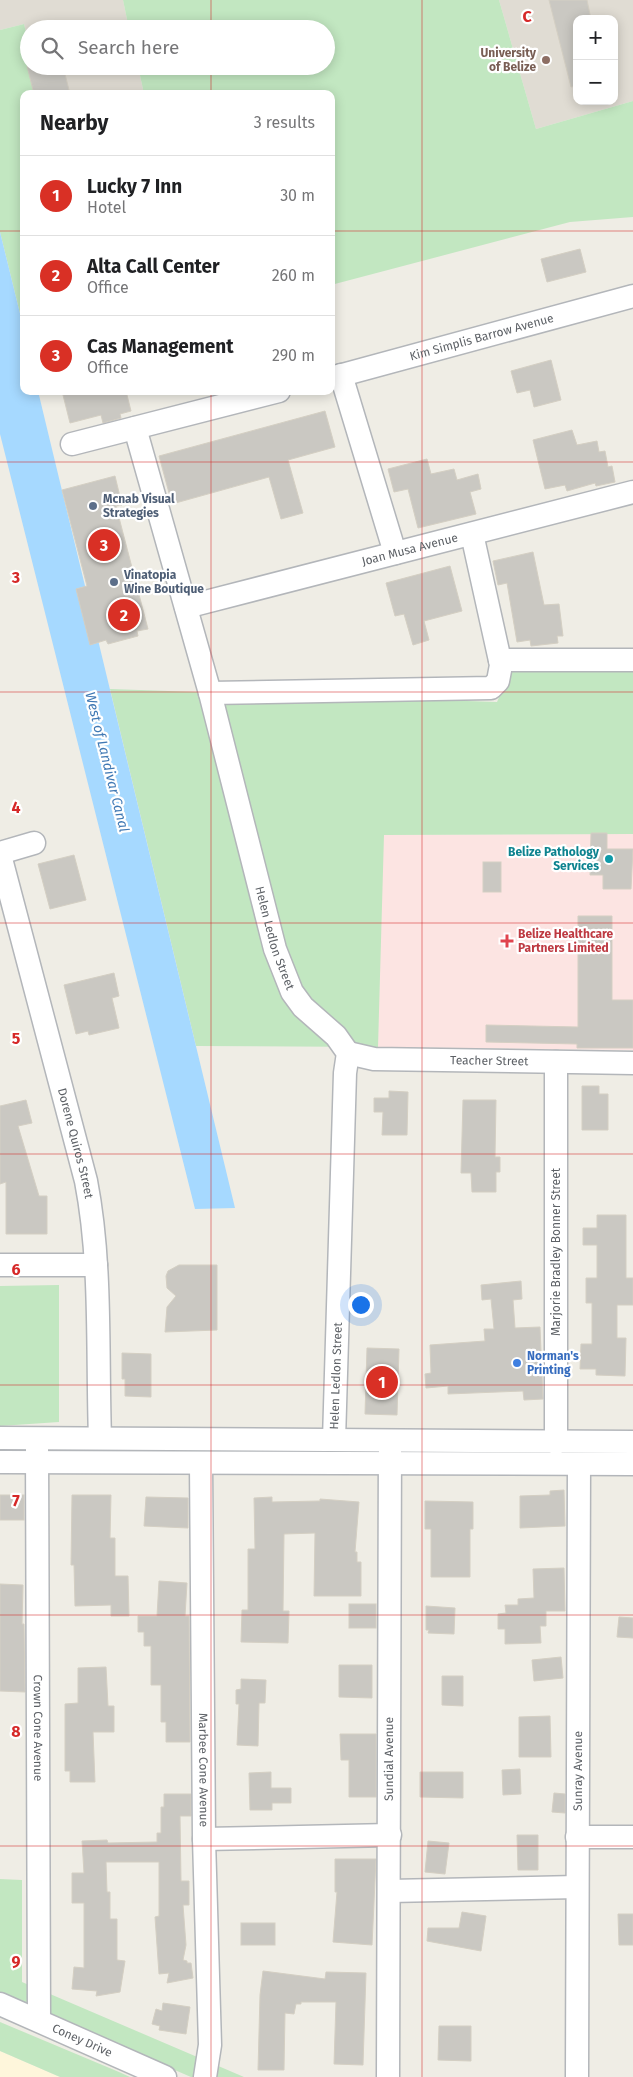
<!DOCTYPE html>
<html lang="en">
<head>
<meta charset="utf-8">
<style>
  body { margin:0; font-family:"Fira Sans",sans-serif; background:#f2f2f2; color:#202124 }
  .controls { position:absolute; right:15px; top:15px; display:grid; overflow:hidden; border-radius:10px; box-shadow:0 2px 12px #0003 }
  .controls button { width:45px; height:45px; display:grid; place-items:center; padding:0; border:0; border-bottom:1px solid #e0e0e0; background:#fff; color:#202124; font:25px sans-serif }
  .you { position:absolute; left:360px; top:1304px; width:18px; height:18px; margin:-12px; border:4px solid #fff; border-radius:50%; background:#1a73e8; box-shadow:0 0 0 8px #1a73e833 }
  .badge { display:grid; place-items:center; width:32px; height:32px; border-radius:50%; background:#d93025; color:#fff; font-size:16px; font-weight:700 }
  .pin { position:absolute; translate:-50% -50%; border:2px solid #fff; box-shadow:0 1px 5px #0006 }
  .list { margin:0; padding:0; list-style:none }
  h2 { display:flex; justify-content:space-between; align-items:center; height:65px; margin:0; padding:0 20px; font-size:21px }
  h2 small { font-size:16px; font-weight:400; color:#757577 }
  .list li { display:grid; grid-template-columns:32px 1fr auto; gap:15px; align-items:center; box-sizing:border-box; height:80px; padding:0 20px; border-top:1px solid #e0e0e0 }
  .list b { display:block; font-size:19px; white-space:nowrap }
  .list p { margin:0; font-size:16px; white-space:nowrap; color:#757577 }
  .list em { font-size:16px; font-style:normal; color:#757577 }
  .icon { flex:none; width:28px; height:28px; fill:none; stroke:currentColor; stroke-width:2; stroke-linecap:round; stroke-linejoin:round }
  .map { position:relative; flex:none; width:633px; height:2077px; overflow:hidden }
  .search { position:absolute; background:#fff; box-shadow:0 2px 12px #0003; left:20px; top:20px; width:315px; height:55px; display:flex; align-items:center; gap:12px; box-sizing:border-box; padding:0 18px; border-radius:28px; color:#757577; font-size:19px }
  .panel { position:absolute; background:#fff; box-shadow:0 2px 12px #0003; left:20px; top:90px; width:315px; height:305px; border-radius:10px }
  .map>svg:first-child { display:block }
  .commercial { fill:#fef6db }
  .education { fill:#e0dcd3; fill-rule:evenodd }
  .medical { fill:#fce4e2 }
  .green { fill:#c2e7c1 }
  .water { fill:#a6d9ff }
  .building { fill:#cac8c2; stroke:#d4cfc3 }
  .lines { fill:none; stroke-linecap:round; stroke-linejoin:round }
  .minor-casing { stroke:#b3b6ba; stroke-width:25 }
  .minor { stroke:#fff; stroke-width:22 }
  .grid { fill:none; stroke:#d62828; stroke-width:1; stroke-opacity:0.55 }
  .education-dot { fill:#8d6e63; stroke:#fff; stroke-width:2 }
  .service-dot { fill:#5c6f8a; stroke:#fff; stroke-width:2 }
  .culture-dot { fill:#0f9aa8; stroke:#fff; stroke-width:2 }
  .health-dot { fill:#e0444e; stroke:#fff; stroke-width:2 }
  .shop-dot { fill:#3f7fe0; stroke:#fff; stroke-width:2 }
  .labels { text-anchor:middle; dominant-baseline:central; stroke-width:4.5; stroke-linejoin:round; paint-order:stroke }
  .education-label { font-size:12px; font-weight:bold; fill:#785e54; stroke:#fff; text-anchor:end }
  .street-label { font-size:12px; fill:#5d6166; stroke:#fff }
  .service-label { font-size:12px; font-weight:bold; fill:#4e5e75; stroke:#fff; text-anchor:start }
  .culture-label { font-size:12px; font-weight:bold; fill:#0d838f; stroke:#fff; text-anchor:end }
  .health-label { font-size:12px; font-weight:bold; fill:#be3a42; stroke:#fff; text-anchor:start }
  .shop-label { font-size:12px; font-weight:bold; fill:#366cbe; stroke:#fff; text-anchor:start }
  .water-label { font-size:14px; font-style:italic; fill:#4079b4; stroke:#fff }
  .grid-label { font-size:16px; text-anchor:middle; font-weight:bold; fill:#d62828; stroke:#fff; stroke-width:4.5; stroke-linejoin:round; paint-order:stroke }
</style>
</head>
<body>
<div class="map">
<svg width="633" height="2077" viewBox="0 0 633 2077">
  <rect width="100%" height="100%" fill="#efede5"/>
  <polygon class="commercial" points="0,2051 60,2077 0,2077"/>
  <g class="education">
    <polygon points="0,0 123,0 129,29 29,29 29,45 24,24 0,30"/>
    <path d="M499,0H633V101L536,129ZM577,19H614V101H577Z"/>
    <polygon points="34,66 138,66 144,94 41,94"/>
  </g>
  <polygon class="medical" points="633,834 633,1050 378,1047 383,835"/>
  <g class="green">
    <polygon points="123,0 499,0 536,129 633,101 633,217 570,222 331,285 331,94 144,94 138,66 326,66 326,29 129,29"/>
    <polygon points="24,24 29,45 29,66 41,94 24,94 24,330 0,232 0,30"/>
    <polygon points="633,668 633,834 384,835 378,1047 196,1046 110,689 497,702 511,670"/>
    <polygon points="59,1285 59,1422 0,1426 0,1286"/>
    <polygon points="0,1879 22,1880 22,1982 244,2077 191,2077 0,1995"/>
    <polygon points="0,2022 119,2072 130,2077 60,2077 0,2051"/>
  </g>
  <polygon class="water" points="0,232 24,330 24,391 38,391 235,1208 195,1209 0,434"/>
  <g class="building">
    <polygon points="549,0 587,0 591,19 577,19 577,86 571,87"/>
    <polygon points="27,66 63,66 70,94 34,94"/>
    <polygon points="580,249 586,272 547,282 541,259"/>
    <polygon points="551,360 561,400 534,407 530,390 517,393 511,371"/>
    <polygon points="62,391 126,391 131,411 120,414 121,418 103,423 101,415 70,423"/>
    <polygon points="325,411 335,447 288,460 303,513 281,519 269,477 172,504 159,456"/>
    <polygon points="572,430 577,445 597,441 599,452 605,451 608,467 612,466 615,482 596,486 595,483 567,491 565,485 545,489 533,440"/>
    <polygon points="427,459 431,474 454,469 457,480 478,474 481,489 470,492 476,514 418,528 408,489 394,492 388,469"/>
    <polygon points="115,476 122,505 116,506 148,629 137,631 138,636 108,644 106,640 90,645 76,589 87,586 62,490"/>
    <polygon points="533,552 544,605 559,604 563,636 557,636 558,643 531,646 530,640 517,642 507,583 498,585 493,561"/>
    <polygon points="450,566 462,611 424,621 429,640 413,645 404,614 395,616 386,583"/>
    <polygon points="591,833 607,833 607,849 633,849 631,889 603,889 603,875 590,875"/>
    <polygon points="74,855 86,900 50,909 38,864"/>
    <rect x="483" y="862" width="18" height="30"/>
    <polygon points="578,916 612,916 612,1000 633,1000 633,1048 577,1048 577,1044 486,1042 486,1025 578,1027"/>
    <polygon points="114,973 119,996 112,998 119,1028 89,1035 88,1031 76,1034 64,985"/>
    <polygon points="582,1086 599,1086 599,1094 608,1094 608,1130 582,1130"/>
    <polygon points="389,1091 408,1092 407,1135 382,1135 383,1112 374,1112 374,1098 389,1098"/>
    <polygon points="26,1100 32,1123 18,1126 39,1196 47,1196 47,1234 6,1234 6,1182 0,1184 0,1106"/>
    <polygon points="463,1100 496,1100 495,1157 500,1157 500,1172 496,1172 496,1192 472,1192 471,1173 461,1173"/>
    <polygon points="597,1215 626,1215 626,1278 633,1278 633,1305 617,1305 617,1338 626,1338 625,1376 596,1375 596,1369 580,1369 581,1344 592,1344 592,1303 586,1303 586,1278 597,1278 597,1245 583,1245 583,1228 597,1228"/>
    <polygon points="179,1265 217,1265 217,1330 165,1332 167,1307 176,1296 167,1288 166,1276 168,1271"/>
    <polygon points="521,1281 522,1299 513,1300 515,1328 540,1327 543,1399 524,1400 523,1391 448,1394 448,1386 426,1388 425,1374 431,1373 430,1345 485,1341 484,1329 494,1329 491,1299 482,1300 481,1285"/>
    <polygon points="367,1348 399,1349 397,1415 365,1414"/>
    <polygon points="122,1353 151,1354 151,1397 125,1396 125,1379 122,1379"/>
    <polygon points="564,1490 565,1526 520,1528 520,1496 550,1495 550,1491"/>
    <rect x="0" y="1495" width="24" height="25"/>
    <polygon points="72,1495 111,1495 110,1538 115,1538 115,1576 128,1576 129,1616 111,1616 111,1605 75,1606 74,1565 71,1565"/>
    <polygon points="146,1497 188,1498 188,1528 144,1526"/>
    <polygon points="272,1497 272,1502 320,1501 320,1499 359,1502 355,1552 357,1552 357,1562 361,1562 361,1596 314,1596 315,1533 284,1534 283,1611 289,1611 288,1643 241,1642 242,1610 248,1610 248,1549 255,1549 254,1498"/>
    <polygon points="425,1501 473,1502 473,1529 470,1529 470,1577 431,1577 431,1529 425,1529"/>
    <polygon points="564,1568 565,1611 546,1611 546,1626 540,1626 541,1643 505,1644 505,1629 498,1629 498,1614 506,1613 505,1605 518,1605 518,1599 534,1598 533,1569"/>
    <polygon points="159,1581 187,1583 185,1616 189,1616 190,1742 166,1742 166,1722 161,1722 161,1685 151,1685 151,1646 144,1646 144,1632 138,1632 138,1616 157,1616"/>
    <polygon points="0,1584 23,1585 22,1624 24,1624 25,1692 0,1691"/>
    <rect x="349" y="1604" width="27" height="24"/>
    <polygon points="426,1606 455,1608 454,1634 428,1633 429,1630 426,1630"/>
    <polygon points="619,1617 633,1618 633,1638 617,1637"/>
    <polygon points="561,1657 563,1678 534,1681 532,1660"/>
    <polygon points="339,1665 372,1665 372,1698 339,1697"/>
    <polygon points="106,1667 108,1706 114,1706 114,1732 93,1732 95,1782 70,1782 70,1771 65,1771 65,1704 78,1703 78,1668"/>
    <polygon points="442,1676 463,1676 463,1706 442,1705"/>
    <polygon points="241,1679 266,1680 265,1703 259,1703 258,1746 237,1745 239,1704 236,1704 236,1690 241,1689"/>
    <polygon points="550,1716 551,1757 519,1757 519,1717"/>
    <polygon points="340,1734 376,1734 376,1797 349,1797 349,1760 341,1760"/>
    <polygon points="520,1769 521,1794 503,1795 502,1770"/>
    <polygon points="271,1772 271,1788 291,1788 291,1803 272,1803 272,1810 250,1810 249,1773"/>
    <polygon points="420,1772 463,1772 463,1798 420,1797"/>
    <polygon points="554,1793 565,1794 565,1813 552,1812"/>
    <polygon points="164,1794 191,1794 191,1816 180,1816 181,1881 189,1881 189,1905 183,1905 186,1945 183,1960 187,1961 187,1963 191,1963 193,1978 167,1983 169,1973 159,1974 155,1917 159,1916 159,1862 106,1862 107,1892 110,1892 110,1919 117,1919 117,1960 125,1961 120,1992 96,1996 97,1991 72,1989 74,1967 84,1968 84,1903 72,1903 72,1873 84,1873 82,1841 107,1840 108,1843 157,1842 157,1833 161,1833 161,1807 164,1807"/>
    <polygon points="517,1835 538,1835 538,1870 518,1870"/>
    <polygon points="428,1841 449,1843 445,1874 425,1872"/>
    <polygon points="335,1859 376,1859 372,1945 333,1942 337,1892 335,1892"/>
    <polygon points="462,1912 486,1916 481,1951 427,1941 428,1928 459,1928"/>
    <polygon points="618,1914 633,1914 633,1945 619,1945"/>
    <rect x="241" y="1923" width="34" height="22"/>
    <polygon points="263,1971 325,1979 326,1972 366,1973 363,2065 334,2064 336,2002 301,2002 301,2004 296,2004 294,2014 285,2013 284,2070 258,2070 260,1995"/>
    <polygon points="163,2003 190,2007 186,2034 159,2030 160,2026 152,2024 156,2009 162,2011"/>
    <polygon points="439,2026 471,2026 471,2061 438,2060"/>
  </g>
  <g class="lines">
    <defs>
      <g id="minor">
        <polyline points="341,375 395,553"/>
        <path id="s1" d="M331,378L633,296"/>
        <path id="s2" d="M135,428L210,693L275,949L292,992L303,1007L336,1036L348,1053L345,1073L334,1440"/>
        <polyline points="72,444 279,391"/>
        <path id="s3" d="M186,607L633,492"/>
        <polyline points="500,660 633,660"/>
        <polyline points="210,693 491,688 498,681 501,665 472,534"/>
        <polyline points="0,853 34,843"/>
        <path id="s4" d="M0,855L86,1181C102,1263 97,1354 100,1438"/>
        <path id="s5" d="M348,1053L374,1059L633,1063"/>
        <polyline points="0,1265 96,1265"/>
        <polyline points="0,1438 633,1442"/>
        <polyline points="556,1443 556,1062"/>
        <path id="s6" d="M37,1448L39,2020"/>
        <polyline points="0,1462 633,1464"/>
        <path id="s7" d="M201,1464L204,1839L210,2045L205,2077"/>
        <polyline points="577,1837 633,1837"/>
        <polyline points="204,1839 390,1835"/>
        <polyline points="390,1891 577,1887"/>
        <path id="s8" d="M0,2004L165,2077"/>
        <path id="s9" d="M388,2077L390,1441"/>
        <path id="s10" d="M577,2077L579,1464"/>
      </g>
    </defs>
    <use href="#minor" class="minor-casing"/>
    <use href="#minor" class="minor"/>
  </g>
  <path class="grid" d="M211,0V29M422,0V2077M211,66V94M0,231H24M331,231H633M211,391V2077M0,462H633M0,692H633M0,923H633M0,1154H633M0,1385H633M0,1615H633M0,1846H633"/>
  <circle class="education-dot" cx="546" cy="60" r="5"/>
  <g class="service-dot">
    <circle cx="93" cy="506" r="5"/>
    <circle cx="114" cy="582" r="5"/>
  </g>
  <circle class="culture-dot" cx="609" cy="859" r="5"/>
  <path class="health-dot" d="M504.5 933.5h5v5h5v5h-5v5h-5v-5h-5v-5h5z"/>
  <circle class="shop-dot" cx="517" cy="1363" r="5"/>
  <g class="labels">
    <g class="education-label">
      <text x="536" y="53">University<tspan x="536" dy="14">of Belize</tspan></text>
    </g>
    <g class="street-label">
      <text stroke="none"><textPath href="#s1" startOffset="156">Kim Simplis Barrow Avenue</textPath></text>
      <text stroke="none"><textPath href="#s3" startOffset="231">Joan Musa Avenue</textPath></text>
      <text stroke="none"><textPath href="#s2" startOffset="529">Helen Ledlon Street</textPath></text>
      <text stroke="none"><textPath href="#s5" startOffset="142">Teacher Street</textPath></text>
      <text stroke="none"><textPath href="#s4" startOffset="298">Dorene Quiros Street</textPath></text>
      <text transform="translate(556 1252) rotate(-90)">Marjorie Bradley Bonner Street</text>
      <text transform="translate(336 1376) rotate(-88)">Helen Ledlon Street</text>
      <text stroke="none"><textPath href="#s6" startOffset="280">Crown Cone Avenue</textPath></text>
      <text stroke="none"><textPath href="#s9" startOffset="318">Sundial Avenue</textPath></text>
      <text stroke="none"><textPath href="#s7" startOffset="306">Marbee Cone Avenue</textPath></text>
      <text stroke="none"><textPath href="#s10" startOffset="306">Sunray Avenue</textPath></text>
      <text stroke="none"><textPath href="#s8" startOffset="90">Coney Drive</textPath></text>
    </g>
    <g class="service-label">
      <text x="103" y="499">Mcnab Visual<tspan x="103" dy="14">Strategies</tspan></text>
      <text x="124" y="575">Vinatopia<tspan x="124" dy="14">Wine Boutique</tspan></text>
    </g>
    <g class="culture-label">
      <text x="599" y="852">Belize Pathology<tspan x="599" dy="14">Services</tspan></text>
    </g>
    <g class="health-label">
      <text x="518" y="934">Belize Healthcare<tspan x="518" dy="14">Partners Limited</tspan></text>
    </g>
    <g class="shop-label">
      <text x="527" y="1356">Norman's<tspan x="527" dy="14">Printing</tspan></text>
    </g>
    <g class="water-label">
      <text transform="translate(107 762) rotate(76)">West of Landivar Canal</text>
    </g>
  </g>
  <g class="grid-label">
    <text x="527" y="22">C</text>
    <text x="16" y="583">3</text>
    <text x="16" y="813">4</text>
    <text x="16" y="1044">5</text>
    <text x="16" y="1275">6</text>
    <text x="16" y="1506">7</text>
    <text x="16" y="1737">8</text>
    <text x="16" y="1967">9</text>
  </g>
</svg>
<div class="controls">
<button>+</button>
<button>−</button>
</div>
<div class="you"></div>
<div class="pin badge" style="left:382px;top:1382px">1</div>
<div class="pin badge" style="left:124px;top:615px">2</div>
<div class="pin badge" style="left:104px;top:545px">3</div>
<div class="search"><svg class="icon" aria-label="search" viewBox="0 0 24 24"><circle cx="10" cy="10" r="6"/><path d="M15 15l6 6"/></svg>Search here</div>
<section class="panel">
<h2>Nearby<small>3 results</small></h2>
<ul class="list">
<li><span class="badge">1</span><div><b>Lucky 7 Inn</b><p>Hotel</p></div><em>30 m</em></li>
<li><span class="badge">2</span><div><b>Alta Call Center</b><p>Office</p></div><em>260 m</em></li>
<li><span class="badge">3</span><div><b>Cas Management</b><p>Office</p></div><em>290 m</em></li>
</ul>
</section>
</div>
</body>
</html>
